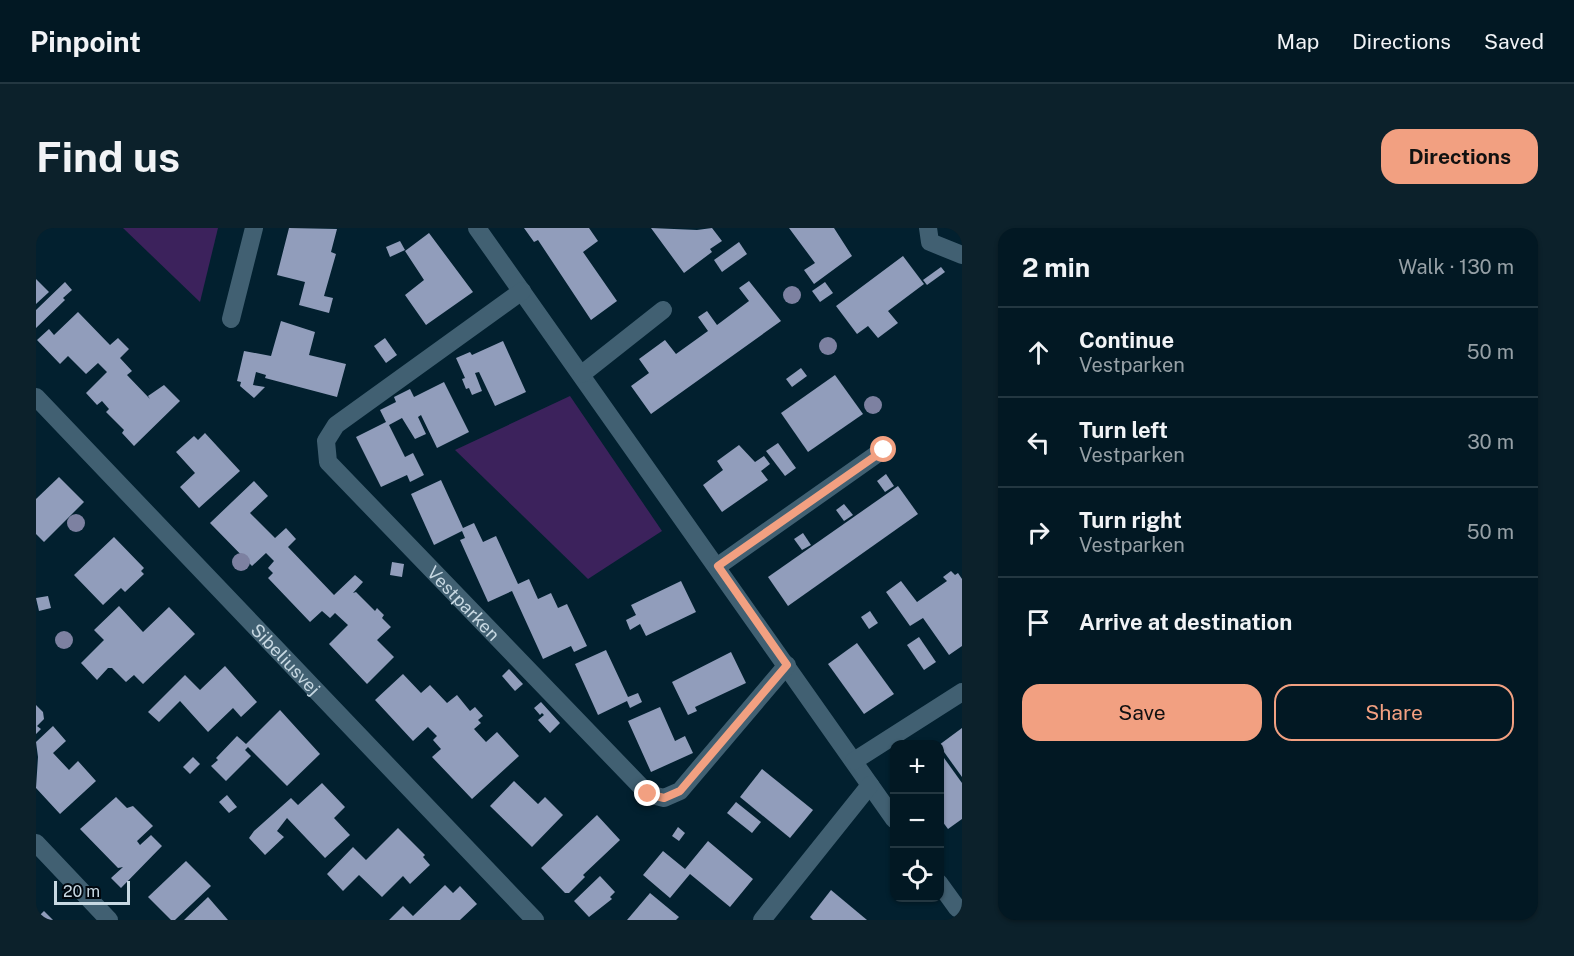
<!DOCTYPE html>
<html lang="en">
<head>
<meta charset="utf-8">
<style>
  body { margin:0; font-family:"Public Sans",sans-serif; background:#0c212b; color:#f1f3f6 }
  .controls { position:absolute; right:18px; bottom:18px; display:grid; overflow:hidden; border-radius:12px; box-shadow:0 2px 4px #0004 }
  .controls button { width:54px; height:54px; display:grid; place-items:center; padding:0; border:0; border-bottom:2px solid #233741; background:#021823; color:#f1f3f6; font:30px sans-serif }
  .scale { position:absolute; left:18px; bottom:15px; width:76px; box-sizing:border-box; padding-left:6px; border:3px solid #c7d8e2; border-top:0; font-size:16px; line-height:21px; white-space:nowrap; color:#c7d8e2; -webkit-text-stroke:4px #01080f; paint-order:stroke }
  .stop { position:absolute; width:18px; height:18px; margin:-14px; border:4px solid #f2a081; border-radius:50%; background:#fff }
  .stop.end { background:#f2a081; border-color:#fff; box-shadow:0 2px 6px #0008 }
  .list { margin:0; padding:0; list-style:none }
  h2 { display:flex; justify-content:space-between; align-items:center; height:78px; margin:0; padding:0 24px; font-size:26px }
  h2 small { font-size:20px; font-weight:400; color:#96a0a6 }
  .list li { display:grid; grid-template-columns:39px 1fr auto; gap:18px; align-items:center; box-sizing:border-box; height:90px; padding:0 24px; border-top:2px solid #233741 }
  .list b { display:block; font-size:22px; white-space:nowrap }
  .list p { margin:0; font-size:20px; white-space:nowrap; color:#96a0a6 }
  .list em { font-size:20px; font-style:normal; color:#96a0a6 }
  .actions { display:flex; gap:12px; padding:18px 24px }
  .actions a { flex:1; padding:14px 0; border:2px solid #f2a081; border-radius:18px; text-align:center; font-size:21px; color:#f2a081 }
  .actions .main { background:#f2a081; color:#111 }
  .icon { flex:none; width:33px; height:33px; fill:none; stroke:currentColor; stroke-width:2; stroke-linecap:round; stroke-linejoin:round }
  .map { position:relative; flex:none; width:926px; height:692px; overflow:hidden; border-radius:18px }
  header { display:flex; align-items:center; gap:36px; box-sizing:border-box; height:84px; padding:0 30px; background:#021823; border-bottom:2px solid #233741 }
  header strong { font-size:28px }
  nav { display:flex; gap:33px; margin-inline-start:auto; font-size:21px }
  .intro { display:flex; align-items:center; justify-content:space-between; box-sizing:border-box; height:144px; padding:0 36px }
  h1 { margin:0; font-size:42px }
  .button { padding:15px 27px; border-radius:18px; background:#f2a081; color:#111; font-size:21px; font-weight:700 }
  main { display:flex; gap:36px; padding:0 36px }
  aside { flex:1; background:#021823; border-radius:18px; box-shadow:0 2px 4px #0004 }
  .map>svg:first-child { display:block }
  .green { fill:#3c225c }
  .building { fill:#919dbb }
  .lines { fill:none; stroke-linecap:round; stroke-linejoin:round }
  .street { stroke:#416072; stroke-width:18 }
  .tree { fill:#7d81a1 }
  .route { stroke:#f2a081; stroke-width:8 }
  .labels { text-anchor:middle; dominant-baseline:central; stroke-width:6; stroke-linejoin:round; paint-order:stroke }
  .street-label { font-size:18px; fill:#c7d8e2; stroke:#01080f }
</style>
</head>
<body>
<header>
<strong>Pinpoint</strong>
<nav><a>Map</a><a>Directions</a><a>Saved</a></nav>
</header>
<div class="intro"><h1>Find us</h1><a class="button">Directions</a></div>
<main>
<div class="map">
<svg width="926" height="692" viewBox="0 0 926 692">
  <rect width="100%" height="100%" fill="#02202f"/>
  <g class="green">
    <polygon points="87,0 182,0 164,74"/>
    <polygon points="534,168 626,303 552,351 419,222"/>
  </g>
  <g class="building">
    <polygon points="253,0 301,1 295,24 300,26 288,68 297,70 293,85 263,77 269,54 241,47"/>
    <polygon points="488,0 553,0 562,13 547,24 581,73 555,92 502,12 498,14"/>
    <polygon points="615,0 661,2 676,0 686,13 674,21 676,24 648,45"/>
    <polygon points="753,0 798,0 816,28 778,56 768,42 779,35"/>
    <polygon points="393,5 437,64 390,97 369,67 388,52 369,23"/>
    <polygon points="364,13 369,22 354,29 350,19"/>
    <polygon points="703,14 711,26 686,44 678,32"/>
    <polygon points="867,28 888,56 852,83 862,95 842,110 832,98 821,106 800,78"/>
    <polygon points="905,39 909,44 891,57 887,52"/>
    <polygon points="0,51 13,64 0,76"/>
    <polygon points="713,53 745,93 615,186 595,158 613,145 603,131 629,112 640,126 672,103 662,89 671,83 681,97 713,73 703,60"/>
    <polygon points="29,54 36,62 27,70 29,72 0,100 0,82"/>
    <polygon points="789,54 797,65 784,74 776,63"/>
    <polygon points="42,84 74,117 82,110 93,121 84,130 96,143 91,147 114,171 112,168 128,157 144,173 98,218 86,205 88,202 70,184 73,181 66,173 61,177 50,165 71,144 62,135 50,146 32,128 24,136 1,112 13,101 18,107"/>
    <polygon points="245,93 279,104 273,127 310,136 301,169 229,150 230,147 220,144 217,157 229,159 218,170 204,158 205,154 201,153 208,123 235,128"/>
    <polygon points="349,110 361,127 350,135 338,118"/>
    <polygon points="467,113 490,164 459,178 443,144 439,145 446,163 436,167 433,160 430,161 426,151 429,150 420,130 434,124 436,127"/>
    <polygon points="765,140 771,148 756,159 750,151"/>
    <polygon points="799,147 827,186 772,224 745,185"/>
    <polygon points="408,154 433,204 401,220 385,187 382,189 390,206 379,211 366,190 353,197 369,229 377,225 388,247 374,254 371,247 345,259 320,209 350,194 344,182 360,174 358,169 374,161 378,169"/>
    <polygon points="169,205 204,243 163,280 144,259 159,245 140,224 158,208 162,212"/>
    <polygon points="742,215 760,240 749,248 730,223"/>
    <polygon points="703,217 719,234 728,228 734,236 725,243 732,252 686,284 667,257 687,242 681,233"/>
    <polygon points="850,246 858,258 849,264 841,253"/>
    <polygon points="23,249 48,274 8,314 0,306 0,271"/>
    <polygon points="405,252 427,300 438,295 447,314 460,308 482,356 493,351 502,371 515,365 522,380 531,376 551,418 538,424 535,418 507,431 476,363 452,374 424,312 429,310 426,303 398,317 375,266"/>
    <polygon points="218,253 232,268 214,285 239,310 250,300 260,311 252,319 298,367 319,347 327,354 317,365 320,364 339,383 341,380 348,387 346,390 355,399 341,412 358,429 331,456 293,416 312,397 299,385 294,390 286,383 274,394 232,350 237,345 232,340 238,333 230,325 216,338 174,295"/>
    <polygon points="862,258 882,286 752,378 732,349"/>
    <polygon points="808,276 817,287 808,293 800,282"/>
    <polygon points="767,305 775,317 766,322 758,311"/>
    <polygon points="78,309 108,340 105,343 108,346 89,364 85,360 67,377 38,347"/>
    <polygon points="356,334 368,336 366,349 354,347"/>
    <polygon points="915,343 919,347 922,345 926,351 926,418 913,427 887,390 874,398 850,364 865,353 881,374 911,353 907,349"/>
    <polygon points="645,353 660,384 610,408 604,396 594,402 590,392 600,387 595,377"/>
    <polygon points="12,368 15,380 3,383 0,370"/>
    <polygon points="83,378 107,404 133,379 159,406 107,456 98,447 90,454 76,440 72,440 61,452 45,435 68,412 58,402"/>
    <polygon points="834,383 842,395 833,401 825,389"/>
    <polygon points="883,409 900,434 888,442 871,417"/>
    <polygon points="821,415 858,466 828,486 792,436"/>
    <polygon points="570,422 592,469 602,465 606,474 594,480 591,473 562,487 539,436"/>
    <polygon points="695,424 710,455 659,479 661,483 652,487 636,454"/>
    <polygon points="189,438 221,474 205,489 197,480 172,504 144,473 123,494 112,484 149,447 164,462"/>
    <polygon points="473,441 487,456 479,463 466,448"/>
    <polygon points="367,446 385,465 394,457 411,475 421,467 434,483 439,479 447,488 442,492 445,495 438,501 450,514 461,504 483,528 436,571 396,529 405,521 397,512 401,508 392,499 377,513 339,472"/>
    <polygon points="505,474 524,495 514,505 502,492 508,487 506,485 504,487 498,480"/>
    <polygon points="0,477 7,484 8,491 1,498 5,501 0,506"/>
    <polygon points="624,479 639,513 649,508 657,525 615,544 592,493"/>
    <polygon points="244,482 284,526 251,558 212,519 209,522 215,528 190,553 175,538 182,532 180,530 201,508 210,516"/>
    <polygon points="17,498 30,513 17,525 33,542 42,533 60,553 24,586 0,560 2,529 0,514"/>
    <polygon points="926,500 926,549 903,517"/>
    <polygon points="903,523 926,555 926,591 912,601 903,589"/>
    <polygon points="157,529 164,536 154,546 147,539"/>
    <polygon points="726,541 777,582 754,610 704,569"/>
    <polygon points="478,553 502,576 509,569 527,587 496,619 454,578"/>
    <polygon points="286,555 309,579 298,590 314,607 289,630 251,590 241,603 248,609 229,627 213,610 218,603 255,570 262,577"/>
    <polygon points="191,567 201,579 193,585 183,574"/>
    <polygon points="80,569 91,580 97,578 117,598 101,613 104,617 115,607 126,618 85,660 75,650 87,639 82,640 44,601"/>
    <polygon points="700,574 725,594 716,605 691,585"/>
    <polygon points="561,587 584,612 547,647 549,649 533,665 529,665 505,640"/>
    <polygon points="642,599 649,605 643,613 636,608"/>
    <polygon points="362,600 389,627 387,629 394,637 374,656 367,648 346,669 323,647 307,663 291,646 317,619 330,632"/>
    <polygon points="672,613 717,651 694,679 654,646 634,670 607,647 627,623 649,641"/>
    <polygon points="150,633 175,658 139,692 135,692 112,669"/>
    <polygon points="564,648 579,664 574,669 576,671 553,689 538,673"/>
    <polygon points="409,657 417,665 424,658 441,676 424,692 353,692 367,678 377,688"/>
    <polygon points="795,662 831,692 777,692 774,689"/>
    <polygon points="614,665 643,689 640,692 591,692"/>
    <polygon points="172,669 192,692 148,692"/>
    <polygon points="8,683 17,692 0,692 0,691"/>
  </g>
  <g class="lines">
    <g class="street">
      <polyline points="441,0 858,591"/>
      <polyline points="892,0 894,14 926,27"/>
      <path id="s1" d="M486,63L300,197L290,213L292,234L612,566L628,570L644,563L751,437"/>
      <polyline points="195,91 218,0"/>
      <polyline points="546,146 627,82"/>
      <path id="s2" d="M0,169L499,692"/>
      <polyline points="682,338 848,221"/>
      <polyline points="818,533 926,464"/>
      <polyline points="0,615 73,692"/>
      <polyline points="903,655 921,680"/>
      <polyline points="726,692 834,557"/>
    </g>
  </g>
  <g class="tree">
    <circle cx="756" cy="67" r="9"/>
    <circle cx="792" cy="118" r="9"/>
    <circle cx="837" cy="177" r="9"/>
    <circle cx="40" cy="295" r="9"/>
    <circle cx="205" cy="334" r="9"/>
    <circle cx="28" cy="412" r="9"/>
  </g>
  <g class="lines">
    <polyline class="route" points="612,566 628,570 644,563 751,437 682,338 848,222"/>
  </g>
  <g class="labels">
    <g class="street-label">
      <text stroke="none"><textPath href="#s1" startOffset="465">Vestparken</textPath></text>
      <text stroke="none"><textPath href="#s2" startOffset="362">Sibeliusvej</textPath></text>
    </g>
  </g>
</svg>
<div class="controls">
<button>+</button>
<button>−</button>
<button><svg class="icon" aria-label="locate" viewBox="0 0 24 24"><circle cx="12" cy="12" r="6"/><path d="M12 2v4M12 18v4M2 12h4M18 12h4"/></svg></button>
</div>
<div class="scale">20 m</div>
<div class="stop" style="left:848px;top:222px"></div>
<div class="stop end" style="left:612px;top:566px"></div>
</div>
<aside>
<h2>2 min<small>Walk · 130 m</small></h2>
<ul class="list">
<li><svg class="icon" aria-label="ahead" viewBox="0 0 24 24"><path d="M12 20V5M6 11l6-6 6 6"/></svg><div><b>Continue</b><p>Vestparken</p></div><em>50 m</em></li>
<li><svg class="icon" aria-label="left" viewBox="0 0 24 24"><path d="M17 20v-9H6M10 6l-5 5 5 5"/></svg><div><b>Turn left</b><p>Vestparken</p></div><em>30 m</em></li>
<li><svg class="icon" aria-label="right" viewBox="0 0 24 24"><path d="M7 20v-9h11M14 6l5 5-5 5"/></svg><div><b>Turn right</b><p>Vestparken</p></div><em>50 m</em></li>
<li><svg class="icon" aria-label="arrive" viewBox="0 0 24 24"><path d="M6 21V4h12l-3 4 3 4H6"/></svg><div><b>Arrive at destination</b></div></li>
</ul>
<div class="actions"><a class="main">Save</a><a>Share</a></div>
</aside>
</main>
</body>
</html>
